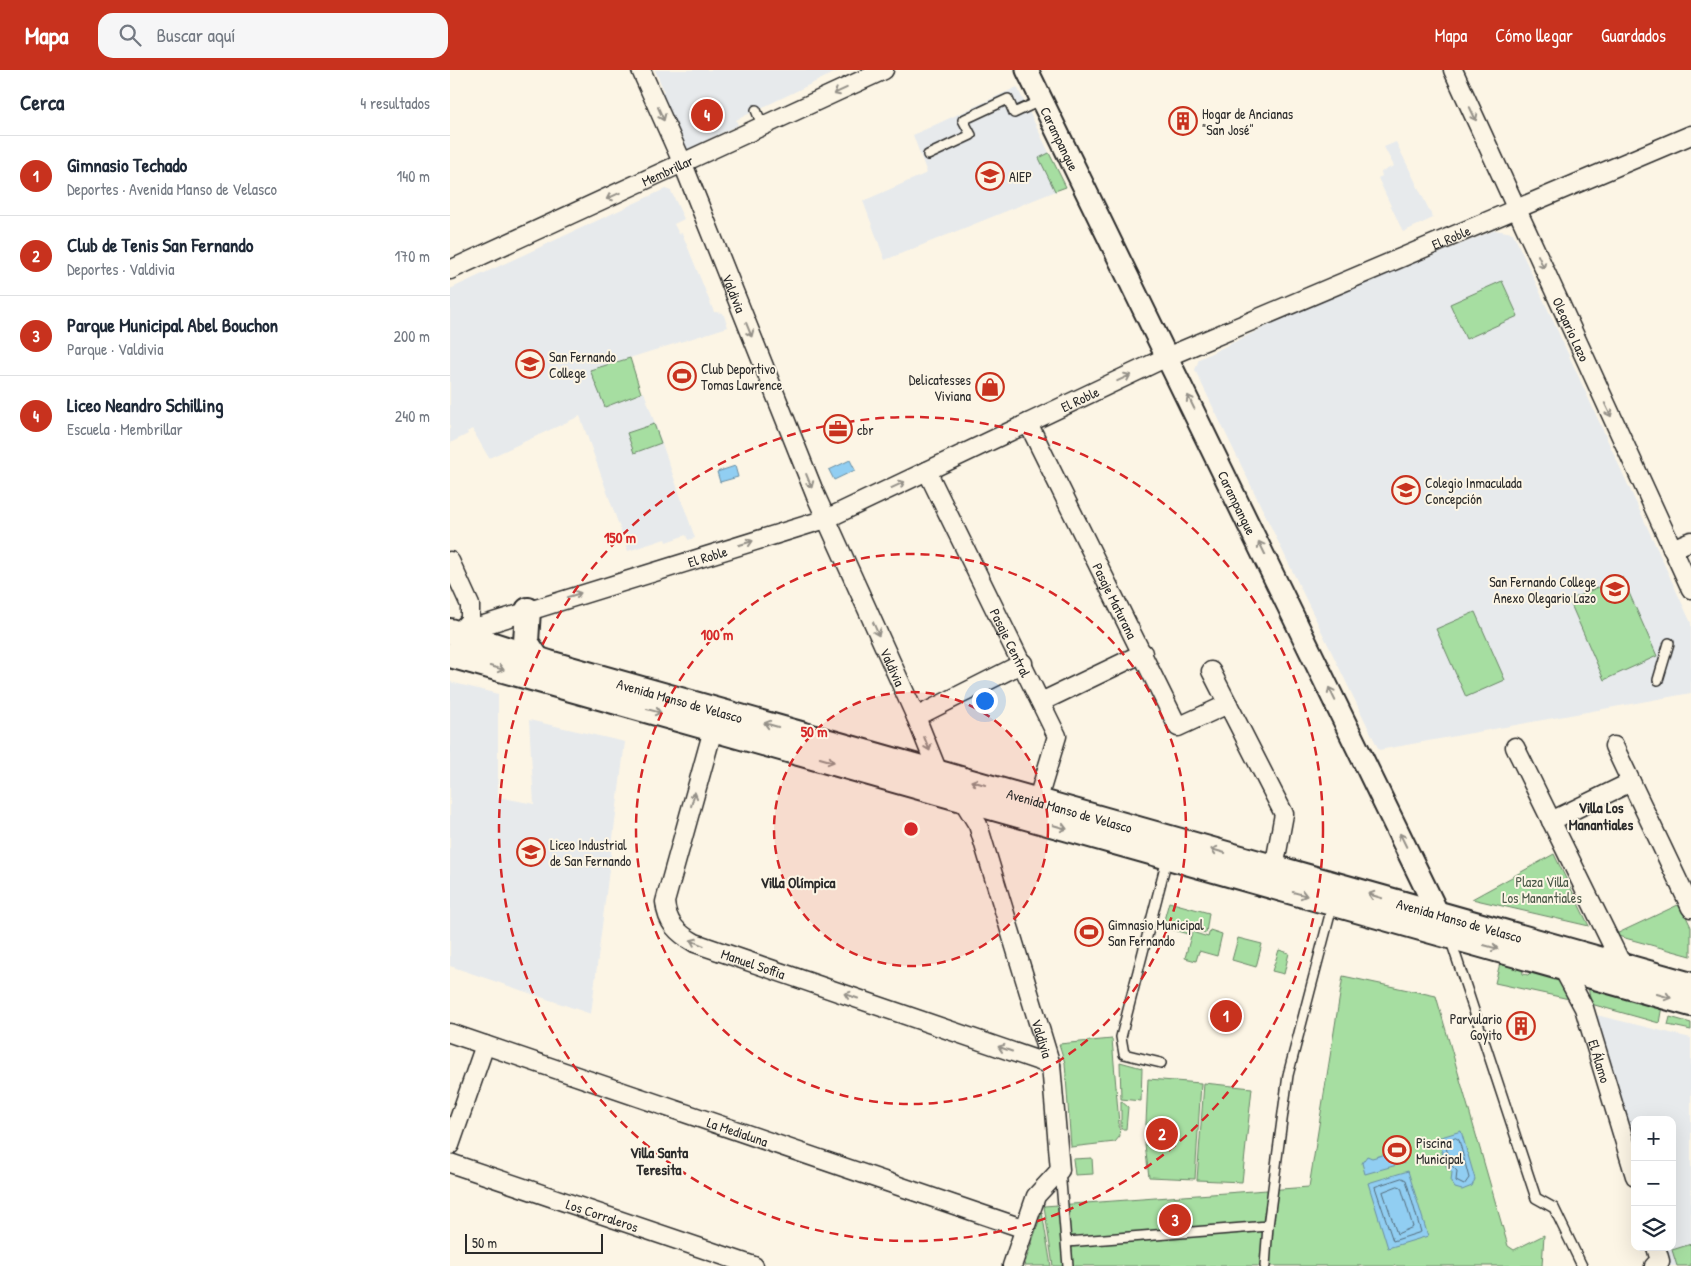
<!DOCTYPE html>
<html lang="es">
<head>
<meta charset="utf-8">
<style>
  body { margin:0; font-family:"Patrick Hand",sans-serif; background:#f6f6f7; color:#1f2937 }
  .controls { position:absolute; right:15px; bottom:15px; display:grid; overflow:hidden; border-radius:10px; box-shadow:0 5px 20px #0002 }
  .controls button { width:45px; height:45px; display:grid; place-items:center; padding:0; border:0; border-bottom:1px solid #e0e1e3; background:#fff; color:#1f2937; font:25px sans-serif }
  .scale { position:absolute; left:15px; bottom:12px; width:138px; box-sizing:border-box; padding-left:5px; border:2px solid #2b2b2b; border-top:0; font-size:14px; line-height:18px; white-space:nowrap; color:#2b2b2b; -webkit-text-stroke:4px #fcf5e5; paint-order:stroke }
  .you { position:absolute; left:534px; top:630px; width:18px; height:18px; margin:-12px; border:4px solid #fff; border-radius:50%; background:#1a73e8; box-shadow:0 0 0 8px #1a73e833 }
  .badge { display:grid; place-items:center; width:32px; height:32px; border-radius:50%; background:#c8321e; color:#fff; font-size:16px; font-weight:700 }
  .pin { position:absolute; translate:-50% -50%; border:2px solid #fff; box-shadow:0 1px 5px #0006 }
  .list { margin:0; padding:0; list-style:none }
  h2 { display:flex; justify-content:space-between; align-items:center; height:65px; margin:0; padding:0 20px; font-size:21px }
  h2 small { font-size:16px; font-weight:400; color:#747a83 }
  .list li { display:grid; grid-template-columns:32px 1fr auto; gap:15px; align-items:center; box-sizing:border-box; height:80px; padding:0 20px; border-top:1px solid #e0e1e3 }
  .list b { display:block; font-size:19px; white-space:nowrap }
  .list p { margin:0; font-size:16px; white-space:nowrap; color:#747a83 }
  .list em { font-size:16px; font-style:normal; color:#747a83 }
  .icon { flex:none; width:28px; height:28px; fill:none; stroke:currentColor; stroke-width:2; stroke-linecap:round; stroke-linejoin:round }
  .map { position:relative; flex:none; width:1241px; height:1196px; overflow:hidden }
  header { display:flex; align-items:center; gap:30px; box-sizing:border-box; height:70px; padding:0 25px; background:#c8321e; color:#fff }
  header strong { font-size:24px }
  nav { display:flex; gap:28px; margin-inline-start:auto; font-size:18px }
  .search { width:350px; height:45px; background:#f6f6f7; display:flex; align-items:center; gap:12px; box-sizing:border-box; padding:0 18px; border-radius:15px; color:#747a83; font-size:19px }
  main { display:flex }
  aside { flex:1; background:#fff }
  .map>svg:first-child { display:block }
  .built { fill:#e7eaec }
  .green { fill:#a6dea1; stroke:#688466 }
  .water { fill:#91cef2; stroke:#688da2 }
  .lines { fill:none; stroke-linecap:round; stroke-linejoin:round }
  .shore { stroke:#546c7b; stroke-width:1 }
  .service-casing { stroke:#2b2b2b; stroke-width:12 }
  .minor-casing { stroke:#2b2b2b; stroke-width:21 }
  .tertiary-casing { stroke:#2b2b2b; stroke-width:25 }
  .secondary-casing { stroke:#2b2b2b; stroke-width:28 }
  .service { stroke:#fcf5e5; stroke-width:9 }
  .minor { stroke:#fcf5e5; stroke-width:18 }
  .tertiary { stroke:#fcf5e5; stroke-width:21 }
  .secondary { stroke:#fcf5e5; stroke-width:24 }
  .oneway { stroke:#949088 }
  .ring { fill:none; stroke:#d62828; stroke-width:2.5; stroke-dasharray:9 6 }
  .labels { text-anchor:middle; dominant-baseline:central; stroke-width:4; stroke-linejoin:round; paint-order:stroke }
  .poi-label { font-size:14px; fill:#2b2b2b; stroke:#fcf5e5; text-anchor:start }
  .street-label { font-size:14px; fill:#2b2b2b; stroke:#fcf5e5 }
  .park-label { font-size:14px; fill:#4a5848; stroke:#fcf5e5 }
  .neighbourhood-label { font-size:15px; font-weight:bold; fill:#2b2b2b; stroke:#fcf5e5 }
  .centre { fill:#d62828; stroke:#fcf5e5; stroke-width:2.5 }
  .ring-label { font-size:15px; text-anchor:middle; font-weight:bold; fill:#d62828; stroke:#fcf5e5; stroke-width:4; stroke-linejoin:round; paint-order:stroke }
</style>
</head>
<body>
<header>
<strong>Mapa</strong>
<div class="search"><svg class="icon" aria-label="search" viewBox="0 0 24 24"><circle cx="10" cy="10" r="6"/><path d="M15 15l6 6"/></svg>Buscar aquí</div>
<nav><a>Mapa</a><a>Cómo llegar</a><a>Guardados</a></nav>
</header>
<main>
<aside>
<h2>Cerca<small>4 resultados</small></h2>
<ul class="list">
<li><span class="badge">1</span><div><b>Gimnasio Techado</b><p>Deportes · Avenida Manso de Velasco</p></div><em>140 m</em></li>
<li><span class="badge">2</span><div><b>Club de Tenis San Fernando</b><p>Deportes · Valdivia</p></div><em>170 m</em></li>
<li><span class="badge">3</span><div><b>Parque Municipal Abel Bouchon</b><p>Parque · Valdivia</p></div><em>200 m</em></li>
<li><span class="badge">4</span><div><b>Liceo Neandro Schilling</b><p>Escuela · Membrillar</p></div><em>240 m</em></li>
</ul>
</aside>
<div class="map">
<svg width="1241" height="1196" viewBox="0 0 1241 1196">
  <rect width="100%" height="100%" fill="#fcf5e5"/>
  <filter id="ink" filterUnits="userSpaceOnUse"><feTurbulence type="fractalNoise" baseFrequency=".02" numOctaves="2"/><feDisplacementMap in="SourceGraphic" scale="10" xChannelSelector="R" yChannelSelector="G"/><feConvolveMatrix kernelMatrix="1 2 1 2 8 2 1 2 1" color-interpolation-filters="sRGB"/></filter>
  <g filter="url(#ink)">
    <g class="built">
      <polygon points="205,0 390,0 286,50 288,55 234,81 209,23 214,21"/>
      <polygon points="567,17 616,117 435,190 413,131 477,103 463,65"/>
      <polygon points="946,72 983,148 953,162 928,108 932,106 931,102 944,96 934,77"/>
      <polygon points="215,119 221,121 234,149 224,154 229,164 232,163 264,242 273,243 278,257 141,300 155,336 194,322 245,468 238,470 236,465 216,472 215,469 178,481 130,346 39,388 22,359 17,362 18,364 0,373 0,219"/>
      <polygon points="1045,160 1063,163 1241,553 1241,623 929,680 745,300 749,289 842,244"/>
      <polygon points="0,612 48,624 48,727 84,734 79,650 175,672 141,944 0,896"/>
      <polygon points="1142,944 1241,968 1241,1196 1220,1196 1215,1177 1222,1177 1222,1050 1185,1050 1185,1080"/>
    </g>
    <g class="green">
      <polygon points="599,83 616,117 605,121 589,88"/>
      <polygon points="1052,211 1068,246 1016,269 1000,234"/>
      <polygon points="180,288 191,323 155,337 140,300"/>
      <polygon points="204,354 211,373 184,383 177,363"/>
      <polygon points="1172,507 1207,586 1154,610 1119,530"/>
      <polygon points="1025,542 1055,610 1016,627 986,559"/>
      <polygon points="1104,784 1139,856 1022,829"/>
      <polygon points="719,832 759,843 756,863 740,859 738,864 712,857"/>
      <polygon points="1230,834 1241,857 1241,886 1164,865"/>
      <polygon points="760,860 772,864 767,886 749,881 746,891 735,888 742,862 758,867"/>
      <polygon points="788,868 812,874 806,897 782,890"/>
      <polygon points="829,880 839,883 834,904 822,901"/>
      <polygon points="1050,893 1072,897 1073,904 1078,905 1083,900 1112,908 1124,930 1045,913"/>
      <polygon points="893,906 986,926 1058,1176 1064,1180 1094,1165 1092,1196 603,1196 594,1136 859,1117"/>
      <polygon points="1138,916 1212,936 1209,953 1141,934"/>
      <polygon points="1220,947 1241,953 1241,960 1218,955"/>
      <polygon points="662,969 670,1066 665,1072 621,1077 615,993 609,974"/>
      <polygon points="670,992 692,998 691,1031 671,1029"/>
      <polygon points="698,1009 751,1013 745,1109 699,1107 695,1075"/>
      <polygon points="754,1013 802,1018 792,1112 747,1110"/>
      <polygon points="671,1031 678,1037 676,1059 671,1059"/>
      <polygon points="642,1088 643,1104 625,1105 623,1089"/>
      <polygon points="592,1142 601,1196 574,1196"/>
      <polygon points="1241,1174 1241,1196 1227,1196 1222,1180"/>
    </g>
    <g class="water">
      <polygon points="400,390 405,400 384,410 379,400"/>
      <polygon points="285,396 288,407 270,412 267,402"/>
      <polygon points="1011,1061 1025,1109 1022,1116 1012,1120 1005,1118 1001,1112 1002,1102 997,1098 988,1068"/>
      <polygon points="950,1080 954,1093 915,1104 912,1093 917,1086 922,1088"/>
      <polygon points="958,1101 978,1166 938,1178 918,1113"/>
    </g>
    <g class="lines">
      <g class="shore">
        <polygon points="1006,1068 1009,1070 1019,1108 1014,1115 1006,1111 1007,1101 1001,1095 995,1074 996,1071"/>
        <polygon points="952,1108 956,1110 971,1162 943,1171 925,1117"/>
        <polygon points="948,1116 951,1117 963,1157 947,1164 933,1122"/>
      </g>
      <defs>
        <g id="service">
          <polyline points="306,40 313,57"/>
          <polyline points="478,85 521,65 513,50 558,29 564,43 592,30"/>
          <polyline points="1208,610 1219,573"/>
          <polyline points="1000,868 1086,1128 1104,1138 1132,1196"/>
          <polyline points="711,993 674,984 671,967 717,789"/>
          <polyline points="610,1100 618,1196"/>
          <polyline points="617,1172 818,1156 838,1005 883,833"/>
          <polyline points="815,1196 818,1156"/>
        </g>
        <g id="minor">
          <path id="s1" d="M191,0L233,94L365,424L466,647L488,702L512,729L528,755L601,995L610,1100L586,1126L562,1196"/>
          <path id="s2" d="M1003,0L1241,519"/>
          <path id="s3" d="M0,200L434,0"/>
          <path id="s4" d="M578,353L728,657L778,634"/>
          <path id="s5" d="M477,401L607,666L584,742"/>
          <polyline points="1222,479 1241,471"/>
          <polyline points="0,491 20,535 20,550 7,564"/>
          <path id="s6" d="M8,563L376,449L719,286L1241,65"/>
          <polyline points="761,601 834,744 822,809"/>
          <polyline points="591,632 693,583"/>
          <polyline points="466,647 573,593"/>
          <path id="s7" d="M266,649L215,832C217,853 227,863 245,873L601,995"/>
          <polyline points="1164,676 1241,838"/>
          <polyline points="1065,677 1175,901"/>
          <polyline points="1101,751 1181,712"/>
          <path id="s8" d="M1113,893L1112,897L1134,938L1185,1106"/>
          <path id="s9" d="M0,963L575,1159"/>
          <polyline points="0,1075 35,975"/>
          <path id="s10" d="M0,1093L304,1196"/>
          <polyline points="1204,1196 1210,1191 1206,1177"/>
        </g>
        <g id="tertiary">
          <path id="s11" d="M577,0L994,856"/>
        </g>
        <g id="secondary">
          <polyline points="78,540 76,572 88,590"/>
          <path id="s12" d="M0,561L99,593L1241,915"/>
          <polyline points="0,585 1241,934"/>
        </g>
      </defs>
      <use href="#service" class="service-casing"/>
      <use href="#minor" class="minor-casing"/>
      <use href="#tertiary" class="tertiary-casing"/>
      <use href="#secondary" class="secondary-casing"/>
      <use href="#service" class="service"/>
      <use href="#minor" class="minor"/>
      <use href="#tertiary" class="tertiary"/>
      <use href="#secondary" class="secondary"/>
    </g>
    <defs><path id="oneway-shaft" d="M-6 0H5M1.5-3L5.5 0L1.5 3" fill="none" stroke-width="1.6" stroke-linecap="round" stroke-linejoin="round" transform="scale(1.25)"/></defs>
    <g class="oneway">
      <use href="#oneway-shaft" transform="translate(390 21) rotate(155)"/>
      <use href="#oneway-shaft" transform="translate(211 44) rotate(66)"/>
      <use href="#oneway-shaft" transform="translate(1023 44) rotate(65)"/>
      <use href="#oneway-shaft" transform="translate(163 126) rotate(155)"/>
      <use href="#oneway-shaft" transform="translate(1091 192) rotate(66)"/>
      <use href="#oneway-shaft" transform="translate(299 260) rotate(68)"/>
      <use href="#oneway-shaft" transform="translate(674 308) rotate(-25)"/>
      <use href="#oneway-shaft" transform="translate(741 332) rotate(-116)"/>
      <use href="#oneway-shaft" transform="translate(1158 340) rotate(65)"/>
      <use href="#oneway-shaft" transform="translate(359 411) rotate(68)"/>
      <use href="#oneway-shaft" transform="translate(448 415) rotate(-25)"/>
      <use href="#oneway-shaft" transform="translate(296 473) rotate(-17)"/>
      <use href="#oneway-shaft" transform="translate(812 478) rotate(-116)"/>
      <use href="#oneway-shaft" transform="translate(124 525) rotate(-17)"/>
      <use href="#oneway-shaft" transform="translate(426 559) rotate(66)"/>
      <use href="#oneway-shaft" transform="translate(47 598) rotate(15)"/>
      <use href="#oneway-shaft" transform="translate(882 624) rotate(-116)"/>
      <use href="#oneway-shaft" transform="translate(204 641) rotate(15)"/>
      <use href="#oneway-shaft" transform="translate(321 655) rotate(-164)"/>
      <use href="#oneway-shaft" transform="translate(477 674) rotate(68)"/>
      <use href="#oneway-shaft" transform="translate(377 690) rotate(16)"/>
      <use href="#oneway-shaft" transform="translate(528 713) rotate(-164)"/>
      <use href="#oneway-shaft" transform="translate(243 729) rotate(-75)"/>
      <use href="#oneway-shaft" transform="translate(610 757) rotate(16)"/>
      <use href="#oneway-shaft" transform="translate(953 770) rotate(-116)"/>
      <use href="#oneway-shaft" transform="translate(768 781) rotate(-164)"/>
      <use href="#oneway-shaft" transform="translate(850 824) rotate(15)"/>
      <use href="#oneway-shaft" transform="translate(925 826) rotate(-163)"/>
      <use href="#oneway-shaft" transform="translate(247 873) rotate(-157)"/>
      <use href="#oneway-shaft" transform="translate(1041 877) rotate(15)"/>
      <use href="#oneway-shaft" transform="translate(401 926) rotate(-161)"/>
      <use href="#oneway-shaft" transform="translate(1214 926) rotate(16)"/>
      <use href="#oneway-shaft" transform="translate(555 979) rotate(-161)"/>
    </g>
  </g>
  <circle cx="461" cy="759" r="137" fill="#d62828" fill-opacity=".12"/>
  <g class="ring">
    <circle cx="461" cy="759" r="137"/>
    <circle cx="461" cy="759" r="275"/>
    <circle cx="461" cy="759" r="412"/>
  </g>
  <defs>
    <symbol id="building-ring" viewBox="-11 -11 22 22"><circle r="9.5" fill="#fcf5e5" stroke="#c8321e" stroke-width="1.5"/><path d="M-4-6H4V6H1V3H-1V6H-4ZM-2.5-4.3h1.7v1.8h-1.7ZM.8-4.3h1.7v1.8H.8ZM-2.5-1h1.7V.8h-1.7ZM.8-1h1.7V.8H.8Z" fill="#c8321e"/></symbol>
    <symbol id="university-ring" viewBox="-11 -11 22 22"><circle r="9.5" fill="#fcf5e5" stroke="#c8321e" stroke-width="1.5"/><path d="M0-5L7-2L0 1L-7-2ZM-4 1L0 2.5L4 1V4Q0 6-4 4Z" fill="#c8321e"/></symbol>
    <symbol id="school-ring" viewBox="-11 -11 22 22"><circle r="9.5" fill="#fcf5e5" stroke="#c8321e" stroke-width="1.5"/><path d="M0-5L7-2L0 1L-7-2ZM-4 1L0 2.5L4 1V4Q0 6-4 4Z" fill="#c8321e"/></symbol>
    <symbol id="stadium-ring" viewBox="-11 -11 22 22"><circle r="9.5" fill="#fcf5e5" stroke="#c8321e" stroke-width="1.5"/><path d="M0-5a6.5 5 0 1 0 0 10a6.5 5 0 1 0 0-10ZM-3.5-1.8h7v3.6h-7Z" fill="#c8321e"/></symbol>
    <symbol id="shop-ring" viewBox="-11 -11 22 22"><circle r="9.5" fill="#fcf5e5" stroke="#c8321e" stroke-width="1.5"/><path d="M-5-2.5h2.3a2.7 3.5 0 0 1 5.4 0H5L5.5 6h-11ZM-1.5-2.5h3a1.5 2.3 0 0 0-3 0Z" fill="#c8321e"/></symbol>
    <symbol id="office-ring" viewBox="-11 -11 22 22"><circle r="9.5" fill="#fcf5e5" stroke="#c8321e" stroke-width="1.5"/><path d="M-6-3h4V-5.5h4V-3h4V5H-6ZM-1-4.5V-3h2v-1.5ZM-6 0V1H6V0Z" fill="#c8321e"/></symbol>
  </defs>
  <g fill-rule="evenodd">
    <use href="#building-ring" x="717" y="35" width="32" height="32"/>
    <use href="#university-ring" x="524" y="90" width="32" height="32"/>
    <use href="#school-ring" x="64" y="278" width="32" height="32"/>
    <use href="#stadium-ring" x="216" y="290" width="32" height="32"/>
    <use href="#shop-ring" x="524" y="301" width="32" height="32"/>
    <use href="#office-ring" x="372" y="343" width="32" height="32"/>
    <use href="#school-ring" x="940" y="404" width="32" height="32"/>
    <use href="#school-ring" x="1149" y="503" width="32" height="32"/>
    <use href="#university-ring" x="65" y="766" width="32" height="32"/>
    <use href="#stadium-ring" x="623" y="846" width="32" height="32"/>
    <use href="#building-ring" x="1055" y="940" width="32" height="32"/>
    <use href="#stadium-ring" x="931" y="1064" width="32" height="32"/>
  </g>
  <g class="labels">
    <g class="poi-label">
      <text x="752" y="43">Hogar de Ancianas<tspan x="752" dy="16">"San José"</tspan></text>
      <text x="559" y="106">AIEP</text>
      <text x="99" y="286">San Fernando<tspan x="99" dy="16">College</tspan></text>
      <text x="251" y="298">Club Deportivo<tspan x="251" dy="16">Tomas Lawrence</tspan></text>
      <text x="521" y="309" text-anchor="end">Delicatesses<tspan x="521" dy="16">Viviana</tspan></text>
      <text x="407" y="359">cbr</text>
      <text x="975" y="412">Colegio Inmaculada<tspan x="975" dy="16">Concepción</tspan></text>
      <text x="1146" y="511" text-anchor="end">San Fernando College<tspan x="1146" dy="16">Anexo Olegario Lazo</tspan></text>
      <text x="100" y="774">Liceo Industrial<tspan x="100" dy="16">de San Fernando</tspan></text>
      <text x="658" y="854">Gimnasio Municipal<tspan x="658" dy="16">San Fernando</tspan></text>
      <text x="1052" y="948" text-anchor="end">Parvulario<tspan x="1052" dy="16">Goyito</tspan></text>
      <text x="966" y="1072">Piscina<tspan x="966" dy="16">Municipal</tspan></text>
    </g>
    <g class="street-label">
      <text stroke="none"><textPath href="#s11" startOffset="76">Carampangue</textPath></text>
      <text stroke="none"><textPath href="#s3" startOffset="239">Membrillar</textPath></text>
      <text stroke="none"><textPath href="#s6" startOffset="1071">El Roble</textPath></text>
      <text stroke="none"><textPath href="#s1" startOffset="242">Valdivia</textPath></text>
      <text stroke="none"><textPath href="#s2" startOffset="285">Olegario Lazo</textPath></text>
      <text stroke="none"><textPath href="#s6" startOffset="666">El Roble</textPath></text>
      <text stroke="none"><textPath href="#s11" startOffset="481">Carampangue</textPath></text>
      <text stroke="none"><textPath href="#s6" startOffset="261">El Roble</textPath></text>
      <text stroke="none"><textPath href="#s4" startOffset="198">Pasaje Maturana</textPath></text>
      <text stroke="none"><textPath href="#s5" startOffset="191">Pasaje Central</textPath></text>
      <text stroke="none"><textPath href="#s1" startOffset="648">Valdivia</textPath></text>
      <text stroke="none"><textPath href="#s12" startOffset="240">Avenida Manso de Velasco</textPath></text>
      <text stroke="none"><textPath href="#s12" startOffset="645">Avenida Manso de Velasco</textPath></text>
      <text stroke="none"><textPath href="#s12" startOffset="1050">Avenida Manso de Velasco</textPath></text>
      <text stroke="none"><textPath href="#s7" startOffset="305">Manuel Soffia</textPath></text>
      <text stroke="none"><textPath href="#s1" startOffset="1052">Valdivia</textPath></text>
      <text stroke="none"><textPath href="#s8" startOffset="106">El Álamo</textPath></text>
      <text stroke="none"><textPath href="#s9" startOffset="304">La Medialuna</textPath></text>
      <text stroke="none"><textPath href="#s10" startOffset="161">Los Corraleros</textPath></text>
    </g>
    <g class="park-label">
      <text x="1092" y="811">Plaza Villa<tspan x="1092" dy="16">Los Manantiales</tspan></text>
    </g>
    <g class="neighbourhood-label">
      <text x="1151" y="737">Villa Los<tspan x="1151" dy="17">Manantiales</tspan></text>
      <text x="348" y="812">Villa Olímpica</text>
      <text x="209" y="1082">Villa Santa<tspan x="209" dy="17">Teresita</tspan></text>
    </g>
  </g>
  <circle cx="461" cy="759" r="8" class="centre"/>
  <g class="ring-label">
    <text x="170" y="473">150 m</text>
    <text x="267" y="570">100 m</text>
    <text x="364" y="667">50 m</text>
  </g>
</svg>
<div class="controls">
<button>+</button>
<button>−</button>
<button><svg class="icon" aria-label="layers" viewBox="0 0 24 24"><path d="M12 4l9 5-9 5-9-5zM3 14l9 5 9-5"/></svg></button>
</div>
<div class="scale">50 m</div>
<div class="you"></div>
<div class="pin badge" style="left:776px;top:946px">1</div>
<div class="pin badge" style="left:712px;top:1064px">2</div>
<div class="pin badge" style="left:725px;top:1150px">3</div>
<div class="pin badge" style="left:257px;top:45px">4</div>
</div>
</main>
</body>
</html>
